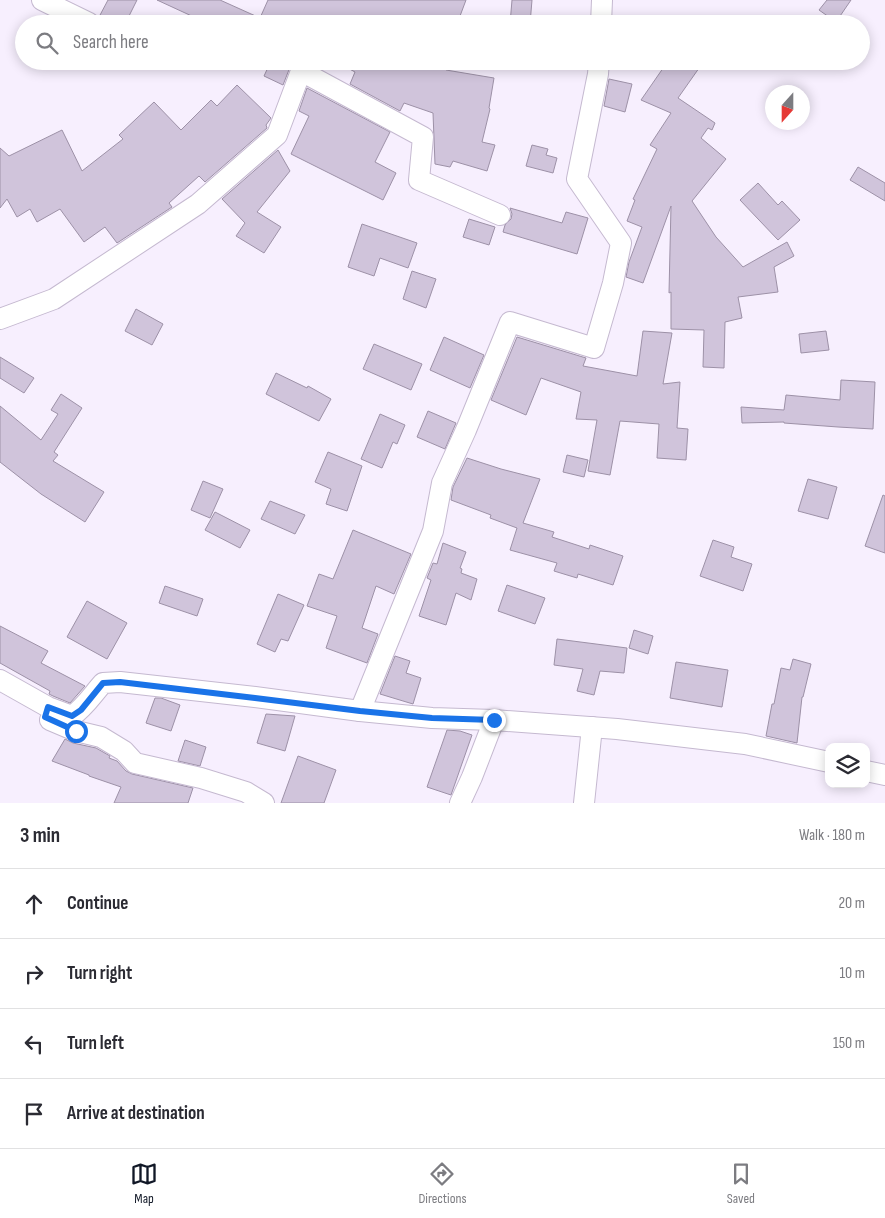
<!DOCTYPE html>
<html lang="en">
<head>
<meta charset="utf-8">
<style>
  body { margin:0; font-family:"Sofia Sans Condensed",sans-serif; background:#f7f7f7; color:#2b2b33 }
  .controls { position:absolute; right:15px; bottom:15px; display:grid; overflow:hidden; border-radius:10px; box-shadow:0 2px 12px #0003 }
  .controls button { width:45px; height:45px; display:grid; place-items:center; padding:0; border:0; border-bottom:1px solid #e1e1e2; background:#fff; color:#2b2b33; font:25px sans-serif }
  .compass { position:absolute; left:765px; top:85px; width:45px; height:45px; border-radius:50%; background:#fff; box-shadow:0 2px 12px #0003; rotate:201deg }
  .stop { position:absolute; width:15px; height:15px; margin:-11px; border:4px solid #1a73e8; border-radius:50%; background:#fff }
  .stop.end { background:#1a73e8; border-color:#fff; box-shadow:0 1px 5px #0008 }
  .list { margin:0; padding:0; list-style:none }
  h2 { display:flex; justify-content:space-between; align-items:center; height:65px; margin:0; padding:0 20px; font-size:21px }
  h2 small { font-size:16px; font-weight:400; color:#7c7c81 }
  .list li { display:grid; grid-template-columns:32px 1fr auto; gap:15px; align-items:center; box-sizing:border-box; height:70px; padding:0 20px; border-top:1px solid #e1e1e2 }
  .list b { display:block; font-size:19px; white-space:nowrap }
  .list em { font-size:16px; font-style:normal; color:#7c7c81 }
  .icon { flex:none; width:28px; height:28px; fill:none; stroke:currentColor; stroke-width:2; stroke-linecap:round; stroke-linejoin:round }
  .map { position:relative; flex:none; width:885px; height:803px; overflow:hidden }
  .search { position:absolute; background:#fff; box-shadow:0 2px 12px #0003; left:15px; right:15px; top:15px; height:55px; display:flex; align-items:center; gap:12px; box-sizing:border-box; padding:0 18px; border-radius:28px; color:#7c7c81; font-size:19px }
  .sheet { height:345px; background:#fff }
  nav { display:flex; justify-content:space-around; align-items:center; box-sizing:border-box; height:70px; border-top:1px solid #e1e1e2; background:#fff; font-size:14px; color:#7c7c81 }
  nav a { display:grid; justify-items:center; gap:2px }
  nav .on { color:#111827 }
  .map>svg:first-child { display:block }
  .building { fill:#d0c4db; stroke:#9d91a7 }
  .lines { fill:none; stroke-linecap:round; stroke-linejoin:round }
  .street-casing { stroke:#c5b9d0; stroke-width:22 }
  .street { stroke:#fff; stroke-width:20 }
  .route { stroke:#1a73e8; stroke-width:6 }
</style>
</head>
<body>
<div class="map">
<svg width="885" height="803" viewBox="0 0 885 803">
  <rect width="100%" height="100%" fill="#f7effe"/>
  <g class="building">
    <polygon points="108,0 137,0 125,24 101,24 99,17"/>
    <polygon points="157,0 220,0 260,18 268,0 466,0 457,24 229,24 212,16 209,24"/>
    <polygon points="512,0 532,0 530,24 510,24"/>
    <polygon points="827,0 851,0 836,22 819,10"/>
    <polygon points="271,61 294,61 290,67 283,85 264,76"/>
    <polygon points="335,61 449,61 446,70 494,78 489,108 490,109 482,142 495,145 487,171 453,161 450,167 435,164 433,113 404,103 400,111 350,84 355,72"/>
    <polygon points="668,61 704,61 678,98 715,123 712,130 708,128 701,138 726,159 692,201 716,237 743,267 787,242 794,256 774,267 778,292 738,297 742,318 725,322 724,368 703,367 704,330 671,329 671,292 669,293 671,206 643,283 626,277 629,262 642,227 627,221 635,200 633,199 657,149 650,145 671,113 641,100"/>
    <polygon points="609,79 632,84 625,112 604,106"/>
    <polygon points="237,85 271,118 266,125 267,128 205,182 199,176 169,203 172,207 117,243 105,227 84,242 60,209 37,222 30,209 17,217 7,199 0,208 0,148 9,156 62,130 82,171 123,139 119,135 154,102 181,130 211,100 217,106"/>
    <polygon points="307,88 390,132 375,162 396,173 383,200 291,154 309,116 299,111"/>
    <polygon points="532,145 548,149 546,155 557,158 553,173 526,166"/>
    <polygon points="278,150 290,171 257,212 281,227 264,253 236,236 245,223 222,199"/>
    <polygon points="858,167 885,183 885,201 850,180"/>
    <polygon points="758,183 778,205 782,201 800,220 778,240 740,200"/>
    <polygon points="510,208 562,223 566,212 588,218 577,254 503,232 505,225 511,219 512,214"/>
    <polygon points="469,219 495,227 489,245 463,237"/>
    <polygon points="362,224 417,243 408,268 380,258 374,276 348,267"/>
    <polygon points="412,271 436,279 426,308 403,299"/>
    <polygon points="136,309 163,324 152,345 125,331"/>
    <polygon points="643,331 672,333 663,384 680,382 677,428 688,429 686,460 657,458 659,424 620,421 610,475 588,471 597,420 576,419 581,392 541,378 526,415 491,400 517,337 586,358 583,366 637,376"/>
    <polygon points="826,331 829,350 801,353 799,334"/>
    <polygon points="444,337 484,355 470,388 430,370"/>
    <polygon points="374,344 422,364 411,390 363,369"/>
    <polygon points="0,357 34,378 24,393 0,378"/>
    <polygon points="276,373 307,388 308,386 331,399 319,421 266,394"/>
    <polygon points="841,380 875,382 873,429 838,427 784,423 784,422 742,423 741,407 784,410 786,395 840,400"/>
    <polygon points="61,394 82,408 54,452 58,455 53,461 104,492 85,522 41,494 0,462 0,406 41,440 58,414 51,410"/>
    <polygon points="428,411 456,423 445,449 417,437"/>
    <polygon points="380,414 405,425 397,444 393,442 382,468 361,459"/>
    <polygon points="328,452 362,466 347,511 326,504 331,489 315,482"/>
    <polygon points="567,455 588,460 584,477 563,472"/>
    <polygon points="467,458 501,469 540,479 523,523 554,532 552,537 589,549 590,545 623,556 613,585 578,574 577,578 554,571 557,563 510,550 517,528 490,518 491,515 451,500 453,487"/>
    <polygon points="808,479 837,487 828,519 798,511"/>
    <polygon points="203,481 223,489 210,518 191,510"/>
    <polygon points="883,495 885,496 885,553 865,546"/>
    <polygon points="270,501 305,515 295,534 261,519"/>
    <polygon points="215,512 250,530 240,548 205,530"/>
    <polygon points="353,530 411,554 394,594 376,586 362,628 378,634 367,663 326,648 337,616 307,606 319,574 333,579"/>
    <polygon points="713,540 734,547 731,557 752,564 743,591 700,576"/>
    <polygon points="443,543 466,552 460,568 462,569 461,573 477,579 471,600 456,593 446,625 419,616 431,580 427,578 433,563 437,564"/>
    <polygon points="507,585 545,598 535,624 498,611"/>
    <polygon points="165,586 203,599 197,616 159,603"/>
    <polygon points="278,594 304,605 288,641 281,639 275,652 257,644"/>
    <polygon points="87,601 127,623 107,659 67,637"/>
    <polygon points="0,626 48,651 41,663 85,686 70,703 53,696 49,694 50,691 0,663"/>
    <polygon points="634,630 653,636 648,654 629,648"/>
    <polygon points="557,639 627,648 624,673 600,671 594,695 577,691 583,669 554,665"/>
    <polygon points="395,656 410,661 406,673 421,678 413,704 380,694"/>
    <polygon points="793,659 811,664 803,697 802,697 797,743 766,736 772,704 774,704 781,668 790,670"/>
    <polygon points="676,662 728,670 722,707 670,698"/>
    <polygon points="155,698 161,698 180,705 171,731 146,723"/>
    <polygon points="266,714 295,716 285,751 257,743"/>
    <polygon points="447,730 460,731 472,735 451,795 427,787"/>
    <polygon points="65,739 73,743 96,748 110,756 109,758 117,761 126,771 132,774 193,788 188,803 114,803 121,787 89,776 89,775 52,761"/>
    <polygon points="185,740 206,747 200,766 178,761"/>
    <polygon points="298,756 336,770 324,803 281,803"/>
  </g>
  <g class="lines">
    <defs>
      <g id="street">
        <polyline points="42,0 89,23"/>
        <polyline points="601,24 602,0"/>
        <polyline points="0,319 54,299 198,204 277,135 301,71 423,137 419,180 500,215"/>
        <path d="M0,680L48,707L72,716C85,707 93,694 103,683L120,682L255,697L360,711L432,718L494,720L617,729L745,744L829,762"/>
        <polyline points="360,711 433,531 442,483 466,430 510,322 594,348 613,283 621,243 577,179 598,74 599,61"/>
        <polyline points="50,720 76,731 101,737 124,751 135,763 201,778 246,792 264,803"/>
        <polyline points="866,771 885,775"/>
        <polyline points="460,803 472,777 494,720"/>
        <polyline points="584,803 592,727"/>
      </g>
    </defs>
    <use href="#street" class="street-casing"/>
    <use href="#street" class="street"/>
  </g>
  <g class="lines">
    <polyline class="route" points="76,731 45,717 48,707 72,716 81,710 103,683 120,682 255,698 360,711 432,718 494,720"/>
  </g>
</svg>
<div class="controls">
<button><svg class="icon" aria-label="layers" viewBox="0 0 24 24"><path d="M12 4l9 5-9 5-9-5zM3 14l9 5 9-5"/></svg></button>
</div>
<svg class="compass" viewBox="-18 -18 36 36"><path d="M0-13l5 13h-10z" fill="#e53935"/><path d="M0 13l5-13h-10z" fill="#7c7c81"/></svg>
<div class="stop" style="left:76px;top:731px"></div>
<div class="stop end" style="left:494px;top:720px"></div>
<div class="search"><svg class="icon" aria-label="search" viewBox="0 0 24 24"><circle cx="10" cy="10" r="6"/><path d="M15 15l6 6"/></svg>Search here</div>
</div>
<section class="sheet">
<h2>3 min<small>Walk · 180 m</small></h2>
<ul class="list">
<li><svg class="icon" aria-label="ahead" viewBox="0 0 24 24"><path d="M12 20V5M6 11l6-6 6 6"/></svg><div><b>Continue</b></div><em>20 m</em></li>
<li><svg class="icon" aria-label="right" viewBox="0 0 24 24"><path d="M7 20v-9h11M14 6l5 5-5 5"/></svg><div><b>Turn right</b></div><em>10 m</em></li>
<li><svg class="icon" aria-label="left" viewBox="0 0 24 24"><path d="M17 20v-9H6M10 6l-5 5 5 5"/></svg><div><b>Turn left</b></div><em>150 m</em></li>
<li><svg class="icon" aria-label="arrive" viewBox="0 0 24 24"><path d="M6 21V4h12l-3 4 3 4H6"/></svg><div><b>Arrive at destination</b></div></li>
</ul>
</section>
<nav>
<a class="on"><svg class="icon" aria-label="map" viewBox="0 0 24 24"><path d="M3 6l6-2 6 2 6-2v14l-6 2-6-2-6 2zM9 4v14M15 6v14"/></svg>Map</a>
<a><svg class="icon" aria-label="directions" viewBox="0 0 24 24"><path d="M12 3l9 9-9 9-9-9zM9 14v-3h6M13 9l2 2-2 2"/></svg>Directions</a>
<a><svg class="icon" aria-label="saved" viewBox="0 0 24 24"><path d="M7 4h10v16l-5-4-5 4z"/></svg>Saved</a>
</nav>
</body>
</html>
